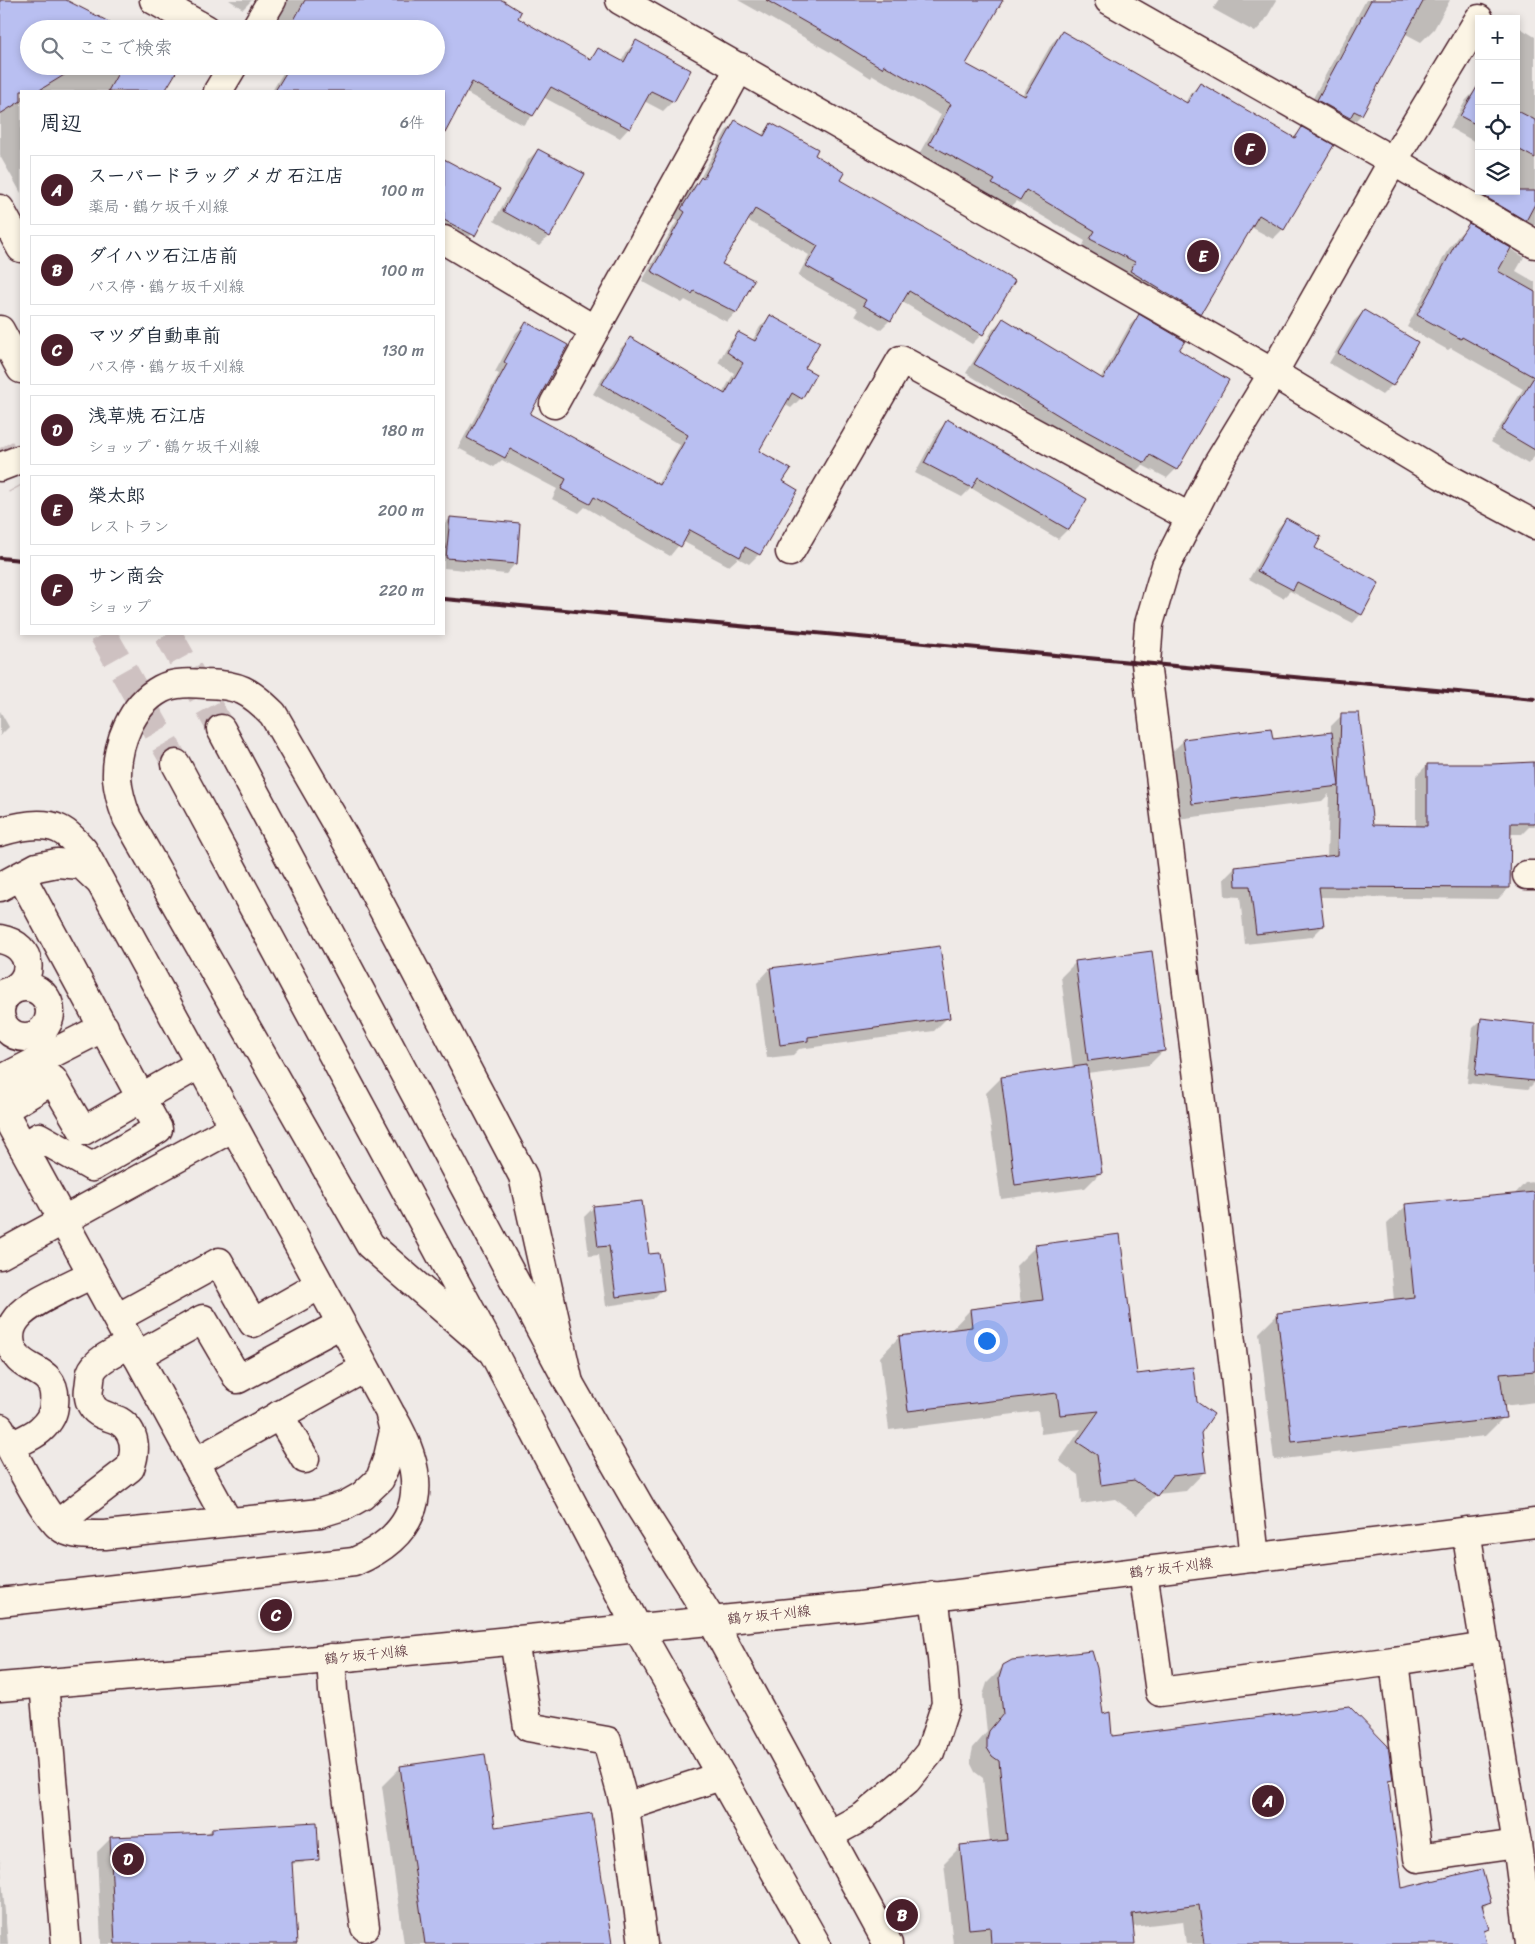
<!DOCTYPE html>
<html lang="ja">
<head>
<meta charset="utf-8">
<style>
  body { margin:0; font-family:Sriracha,"Klee One",sans-serif; background:#f2f2f3; color:#1f2937 }
  .controls { position:absolute; right:15px; top:15px; display:grid; overflow:hidden; border-radius:0px; box-shadow:0 2px 8px #0003 }
  .controls button { width:45px; height:45px; display:grid; place-items:center; padding:0; border:0; border-bottom:1px solid #e0e1e3; background:#fff; color:#1f2937; font:25px sans-serif }
  .you { position:absolute; left:986px; top:1340px; width:18px; height:18px; margin:-12px; border:4px solid #fff; border-radius:50%; background:#1a73e8; box-shadow:0 0 0 8px #1a73e833 }
  .badge { display:grid; place-items:center; width:32px; height:32px; border-radius:50%; background:#4a1f2b; color:#fff; font-size:16px; font-weight:700 }
  .pin { position:absolute; translate:-50% -50%; border:2px solid #fff; box-shadow:0 1px 5px #0006 }
  .list { margin:0; padding:0; list-style:none }
  h2 { display:flex; justify-content:space-between; align-items:center; height:65px; margin:0; padding:0 20px; font-size:21px }
  h2 small { font-size:16px; font-weight:400; color:#747a83 }
  .list li { display:grid; grid-template-columns:32px 1fr auto; gap:15px; align-items:center; box-sizing:border-box; height:70px; margin:0 10px 10px; padding:0 10px; border:1px solid #e0e1e3; border-radius:0px }
  .list b { display:block; font-size:19px; white-space:nowrap }
  .list p { margin:0; font-size:16px; white-space:nowrap; color:#747a83 }
  .list em { font-size:16px; font-style:normal; color:#747a83 }
  .icon { flex:none; width:28px; height:28px; fill:none; stroke:currentColor; stroke-width:2; stroke-linecap:round; stroke-linejoin:round }
  .map { position:relative; flex:none; width:1535px; height:1944px; overflow:hidden }
  .search { position:absolute; background:#fff; box-shadow:0 2px 8px #0003; left:20px; top:20px; width:425px; height:55px; display:flex; align-items:center; gap:12px; box-sizing:border-box; padding:0 18px; border-radius:28px; color:#747a83; font-size:19px }
  .panel { position:absolute; background:#fff; box-shadow:0 2px 8px #0003; left:20px; top:90px; width:425px; height:545px; border-radius:0px }
  .map>svg:first-child { display:block }
  .shadow { fill:#0003 }
  .building { fill:#b9bff1; stroke:#4a1f2b }
  .lines { fill:none; stroke-linecap:round; stroke-linejoin:round }
  .minor-tunnel { stroke:#cec1c1; stroke-width:28; stroke-dasharray:28 14; stroke-linecap:butt }
  .minor-casing { stroke:#4a1f2b; stroke-width:31 }
  .major-casing { stroke:#4a1f2b; stroke-width:31 }
  .minor { stroke:#fcf5e5; stroke-width:28 }
  .major { stroke:#fcf5e5; stroke-width:28 }
  .rail { stroke:#4a1f2b; stroke-width:4 }
  .labels { text-anchor:middle; dominant-baseline:central; stroke-width:4; stroke-linejoin:round; paint-order:stroke }
  .street-label { font-size:14px; fill:#4a1f2b; stroke:#fcf5e5 }
</style>
</head>
<body>
<div class="map">
<svg width="1535" height="1944" viewBox="0 0 1535 1944">
  <rect width="100%" height="100%" fill="#efeae7"/>
  <filter id="ink" filterUnits="userSpaceOnUse"><feTurbulence type="fractalNoise" baseFrequency=".02" numOctaves="2"/><feDisplacementMap in="SourceGraphic" scale="10" xChannelSelector="R" yChannelSelector="G"/><feConvolveMatrix kernelMatrix="1 2 1 2 8 2 1 2 1" color-interpolation-filters="sRGB"/></filter>
  <g filter="url(#ink)">
    <g class="shadow">
      <polygon points="0,0 63,0 29,29 29,66 179,66 165,91 21,91 21,193 0,156"/>
      <polygon points="229,0 252,0 243,9"/>
      <polygon points="275,0 500,0 516,19 588,60 598,50 621,62 627,51 636,42 673,101 663,111 644,101 629,128 620,138 543,97 532,116 523,125 465,92 444,133 444,91 272,91 286,68 283,66 436,66 436,29 277,29 272,26"/>
      <polygon points="738,0 1001,0 964,65 1022,96 1052,43 1062,33 1185,103 1190,94 1200,84 1293,138 1302,129 1283,229 1273,239 1251,227 1200,313 1190,323 1120,282 1126,273 1081,250 1085,241 1017,201 1009,209 983,194 985,191 919,154 941,115 873,75 871,78 830,52"/>
      <polygon points="1219,0 1277,0 1264,22 1255,32 1213,9"/>
      <polygon points="1366,0 1450,0 1434,29 1421,42 1404,33 1361,115 1348,128 1305,113"/>
      <polygon points="140,24 148,29 135,29"/>
      <polygon points="1517,26 1535,37 1535,234 1474,208 1484,191 1516,191"/>
      <polygon points="1479,83 1479,144 1450,128 1466,100 1473,93"/>
      <polygon points="736,122 761,136 771,124 813,156 839,181 982,334 972,344 901,301 890,320 880,330 855,315 858,310 798,276 809,255 747,220 721,264 736,312 727,322 685,300 682,303 642,281 677,221 673,219 691,188 698,182 726,131"/>
      <polygon points="538,150 549,236 539,246 494,221 528,160"/>
      <polygon points="444,161 498,189 477,229 468,238 444,225"/>
      <polygon points="1469,225 1524,257 1516,271 1535,282 1535,456 1528,464 1491,442 1523,389 1451,348 1448,350 1407,327 1446,253 1458,236"/>
      <polygon points="1364,311 1392,385 1382,395 1329,363 1354,321"/>
      <polygon points="1139,316 1177,350 1227,380 1176,469 1167,478 1142,465 1135,472 1059,430 966,373 994,328 1003,319 1100,379 1130,325"/>
      <polygon points="770,317 804,368 814,374 800,399 791,408 784,404 757,452 782,482 759,554 749,564 738,558 729,566 682,541 670,556 585,507 579,513 552,499 557,489 502,460 494,467 458,448 499,374 495,372 516,333 526,323 528,414 657,485 680,445 593,394 620,349 630,339 722,394 734,373 718,363 729,343 739,333 752,341 760,327"/>
      <polygon points="947,421 1068,529 1058,539 971,488 962,497 915,473 938,431"/>
      <polygon points="450,518 515,564 506,574 444,568 444,525"/>
      <polygon points="1286,519 1314,549 1361,614 1353,623 1290,591 1283,598 1249,579 1278,528"/>
      <polygon points="0,711 9,727 0,736"/>
      <polygon points="1342,715 1372,827 1416,827 1416,776 1427,765 1535,768 1535,826 1530,826 1522,834 1509,834 1509,888 1498,899 1319,897 1323,926 1312,937 1245,944 1240,897 1225,896 1224,879 1235,868 1327,857 1329,794 1322,801 1177,819 1169,755 1184,740 1272,741 1331,733 1331,726"/>
      <polygon points="1076,962 1164,1050 1149,1065 1087,1073 1100,1173 1085,1188 1001,1199 986,1093 1001,1078 1073,1068 1061,977"/>
      <polygon points="770,969 948,1017 934,1031 799,1049 793,1055 767,1058 757,983"/>
      <polygon points="1481,1020 1535,1025 1535,1082 1528,1089 1467,1083 1473,1028"/>
      <polygon points="1535,1182 1535,1402 1503,1406 1504,1417 1485,1436 1274,1460 1259,1333 1278,1314 1394,1301 1387,1224 1406,1206 1513,1196 1525,1183"/>
      <polygon points="593,1208 648,1256 663,1289 653,1299 606,1306 599,1255 589,1256 584,1217"/>
      <polygon points="1036,1246 1136,1375 1200,1432 1205,1471 1186,1491 1157,1494 1137,1515 1115,1499 1081,1504 1078,1475 1059,1461 1081,1429 1041,1434 1038,1411 889,1430 880,1357 899,1337 951,1330 970,1310 1021,1304 1016,1266"/>
      <polygon points="1004,1666 1101,1715 1111,1737 1391,1780 1388,1783 1401,1890 1489,1902 1482,1909 1488,1929 1483,1934 1486,1944 1186,1944 1183,1921 1132,1927 1134,1944 974,1944 974,1943 953,1944 944,1863 960,1847 990,1843 983,1778 975,1772 971,1764 971,1757 973,1748 987,1732 983,1695 987,1683"/>
      <polygon points="401,1767 494,1829 611,1944 404,1944 382,1786"/>
      <polygon points="212,1829 317,1849 303,1863 286,1864 290,1944 101,1944 97,1852 111,1838 207,1834"/>
      <polygon points="0,1859 8,1944 0,1944"/>
    </g>
    <g class="building">
      <polygon points="0,0 66,0 123,29 29,29 29,66 79,66 38,91 21,91 21,101 0,114"/>
      <polygon points="305,0 502,0 521,12 518,18 591,60 598,48 624,62 636,40 691,70 674,102 651,91 630,129 551,87 533,116 472,82 444,135 444,91 275,91 290,66 436,66 436,29 289,29"/>
      <polygon points="766,0 1003,0 966,64 1025,96 1062,31 1187,103 1200,83 1295,138 1302,127 1334,145 1284,230 1259,215 1201,314 1130,271 1135,262 1090,239 1095,231 1026,190 1020,200 992,184 995,180 929,144 951,104 884,65 882,68 840,42"/>
      <polygon points="1371,0 1424,0 1362,115 1354,111 1350,118 1317,100"/>
      <polygon points="122,66 180,66 165,91 108,91"/>
      <polygon points="1477,87 1479,88 1479,126 1460,116"/>
      <polygon points="1516,110 1535,120 1535,158 1516,148"/>
      <polygon points="735,120 764,136 771,123 818,149 815,155 845,173 841,180 1015,281 983,335 909,291 891,321 863,305 866,300 806,266 818,246 755,209 722,264 754,280 737,313 694,291 692,294 651,271 685,212 681,209 701,177 703,179"/>
      <polygon points="538,149 585,174 550,237 503,211"/>
      <polygon points="444,159 500,189 475,236 444,220"/>
      <polygon points="1487,191 1535,191 1535,204 1526,221 1484,196"/>
      <polygon points="1469,223 1511,248 1498,271 1535,292 1535,450 1501,430 1534,377 1462,337 1461,339 1417,315 1457,241"/>
      <polygon points="1364,310 1418,342 1393,386 1338,353"/>
      <polygon points="1139,314 1185,341 1179,350 1229,380 1177,470 1150,455 1145,463 1068,421 974,364 1003,318 1103,379"/>
      <polygon points="770,315 820,342 805,368 816,374 802,399 792,393 759,451 791,469 783,481 798,490 760,555 745,547 740,557 690,530 681,547 594,497 590,504 561,489 566,479 510,449 505,458 467,438 507,364 504,362 526,322 568,345 530,414 660,485 688,435 602,384 630,337 725,394 743,363 727,352 738,332 755,341"/>
      <polygon points="947,419 1087,499 1069,530 978,477 972,488 924,463"/>
      <polygon points="450,517 520,523 517,564 446,558"/>
      <polygon points="1286,518 1321,537 1315,548 1379,583 1362,615 1297,582 1293,590 1257,571"/>
      <polygon points="1341,713 1359,713 1373,825 1427,826 1427,764 1492,764 1534,762 1535,823 1511,823 1510,888 1319,887 1324,926 1256,934 1250,886 1236,886 1235,867 1337,855"/>
      <polygon points="1271,728 1273,739 1332,732 1339,786 1192,804 1183,739"/>
      <polygon points="940,946 950,1018 808,1037 808,1041 780,1045 770,968"/>
      <polygon points="1152,951 1165,1051 1088,1061 1075,961"/>
      <polygon points="1481,1018 1535,1024 1535,1081 1475,1075"/>
      <polygon points="1087,1065 1102,1173 1015,1185 1001,1077"/>
      <polygon points="1535,1192 1535,1371 1500,1374 1506,1418 1292,1442 1277,1313 1414,1297 1405,1204"/>
      <polygon points="642,1201 649,1254 659,1253 664,1290 616,1297 609,1246 598,1247 593,1206"/>
      <polygon points="1120,1234 1137,1374 1193,1367 1197,1402 1214,1414 1201,1433 1206,1472 1172,1476 1157,1496 1134,1480 1101,1485 1097,1455 1077,1442 1099,1411 1060,1415 1057,1393 908,1411 899,1336 972,1327 970,1309 1043,1300 1035,1245"/>
      <polygon points="1092,1651 1097,1668 1103,1714 1110,1712 1112,1736 1349,1706 1388,1746 1393,1780 1388,1781 1402,1888 1482,1869 1491,1902 1482,1905 1489,1929 1484,1931 1487,1944 1204,1944 1199,1905 1132,1914 1135,1944 991,1944 990,1927 969,1929 960,1845 1007,1840 999,1761 992,1756 987,1748 987,1739 989,1731 1003,1714 999,1678 1003,1665 1012,1660"/>
      <polygon points="485,1754 495,1827 592,1813 612,1944 425,1944 400,1766"/>
      <polygon points="317,1822 319,1860 292,1862 297,1944 115,1944 110,1837 212,1833 212,1828"/>
    </g>
    <g class="lines">
      <g class="minor-tunnel">
        <polyline points="0,448 21,486"/>
        <polyline points="103,634 176,764"/>
        <polyline points="168,634 221,729"/>
      </g>
      <defs>
        <g id="minor">
          <polyline points="154,0 206,29"/>
          <polyline points="620,0 1273,373 1442,475 1535,525"/>
          <polyline points="1109,0 1393,161 1535,244"/>
          <polyline points="255,29 272,0"/>
          <polyline points="218,91 233,66"/>
          <polyline points="0,209 21,248"/>
          <polyline points="444,240 595,330"/>
          <polyline points="0,330 21,369"/>
          <polyline points="554,404 740,67"/>
          <polyline points="0,467 21,459"/>
          <polyline points="790,552 901,360 1191,518"/>
          <polyline points="221,729 569,1383 640,1507 712,1621 888,1944"/>
          <polyline points="176,764 493,1352 637,1627 816,1944"/>
          <path d="M0,832C16,827 42,821 59,829C68,833 76,842 83,850L389,1411L394,1431L388,1457L380,1479L362,1496L346,1505L320,1513L105,1535C92,1535 75,1536 63,1529C44,1518 12,1450 0,1428"/>
          <polyline points="1527,875 1535,875"/>
          <polyline points="21,876 158,1129 92,1167 39,1137 23,1147"/>
          <polyline points="0,887 37,867 57,863 82,865 99,881"/>
          <path d="M0,939C34,945 38,983 4,993"/>
          <circle cx="25" cy="1012" r="25"/>
          <polyline points="0,1080 104,1027"/>
          <polyline points="0,1105 228,1522"/>
          <polyline points="3,1110 53,1080 83,1131 200,1064"/>
          <polyline points="0,1255 234,1127"/>
          <polyline points="117,1318 219,1262 253,1323 320,1285"/>
          <path d="M493,1352L370,1245L127,818C122,805 118,792 117,778C116,745 131,705 161,689C174,682 191,683 206,684C239,685 249,690 273,714L355,856L523,1176L569,1383"/>
          <polyline points="137,1356 203,1319 238,1379 341,1324"/>
          <polyline points="279,1415 305,1459"/>
          <path d="M10,1447C20,1441 32,1437 40,1430C48,1423 54,1414 54,1404C55,1395 54,1386 48,1379C40,1370 28,1368 19,1359C8,1348 7,1330 17,1318C30,1301 72,1285 92,1274"/>
          <polyline points="195,1462 365,1368"/>
          <path d="M57,1524L130,1468C136,1452 137,1432 119,1421C111,1417 98,1415 93,1407C89,1402 88,1394 89,1388C90,1383 90,1378 91,1373C96,1359 118,1351 130,1344"/>
          <polyline points="1466,1531 1517,1844 1530,1944"/>
          <polyline points="1255,1558 1234,1366 1146,663 1149,624 1166,566 1217,465 1273,373 1393,161 1479,19"/>
          <polyline points="1143,1571 1160,1692 1394,1661 1418,1858 1517,1844"/>
          <path d="M0,1602L354,1562C426,1531 429,1479 392,1416"/>
          <polyline points="514,1640 528,1727 607,1741 625,1807"/>
          <polyline points="331,1658 333,1691 365,1927"/>
          <polyline points="1394,1661 1486,1647"/>
          <polyline points="44,1683 66,1944"/>
          <polyline points="829,1835 864,1816 907,1780 930,1752 946,1704 942,1658 934,1596"/>
          <polyline points="643,1944 625,1807 721,1776"/>
        </g>
        <polyline id="major" points="0,1687 287,1663 860,1606 1535,1523"/>
      </defs>
      <use href="#minor" class="minor-casing"/>
      <use href="#major" class="major-casing"/>
      <use href="#minor" class="minor"/>
      <use href="#major" class="major"/>
      <g class="rail">
        <polyline points="0,558 21,560"/>
        <polyline points="444,599 1535,699"/>
      </g>
    </g>
  </g>
  <g class="labels">
    <g class="street-label">
      <text transform="translate(1171 1568) rotate(-7)">鶴ケ坂千刈線</text>
      <text transform="translate(769 1615) rotate(-6)">鶴ケ坂千刈線</text>
      <text transform="translate(366 1655) rotate(-6)">鶴ケ坂千刈線</text>
    </g>
  </g>
</svg>
<div class="controls">
<button>+</button>
<button>−</button>
<button><svg class="icon" aria-label="locate" viewBox="0 0 24 24"><circle cx="12" cy="12" r="6"/><path d="M12 2v4M12 18v4M2 12h4M18 12h4"/></svg></button>
<button><svg class="icon" aria-label="layers" viewBox="0 0 24 24"><path d="M12 4l9 5-9 5-9-5zM3 14l9 5 9-5"/></svg></button>
</div>
<div class="you"></div>
<div class="pin badge" style="left:1268px;top:1801px">A</div>
<div class="pin badge" style="left:902px;top:1915px">B</div>
<div class="pin badge" style="left:276px;top:1615px">C</div>
<div class="pin badge" style="left:128px;top:1859px">D</div>
<div class="pin badge" style="left:1203px;top:256px">E</div>
<div class="pin badge" style="left:1250px;top:149px">F</div>
<div class="search"><svg class="icon" aria-label="search" viewBox="0 0 24 24"><circle cx="10" cy="10" r="6"/><path d="M15 15l6 6"/></svg>ここで検索</div>
<section class="panel">
<h2>周辺<small>6件</small></h2>
<ul class="list">
<li><span class="badge">A</span><div><b>スーパードラッグ メガ 石江店</b><p>薬局 · 鶴ケ坂千刈線</p></div><em>100 m</em></li>
<li><span class="badge">B</span><div><b>ダイハツ石江店前</b><p>バス停 · 鶴ケ坂千刈線</p></div><em>100 m</em></li>
<li><span class="badge">C</span><div><b>マツダ自動車前</b><p>バス停 · 鶴ケ坂千刈線</p></div><em>130 m</em></li>
<li><span class="badge">D</span><div><b>浅草焼 石江店</b><p>ショップ · 鶴ケ坂千刈線</p></div><em>180 m</em></li>
<li><span class="badge">E</span><div><b>榮太郎</b><p>レストラン</p></div><em>200 m</em></li>
<li><span class="badge">F</span><div><b>サン商会</b><p>ショップ</p></div><em>220 m</em></li>
</ul>
</section>
</div>
</body>
</html>
